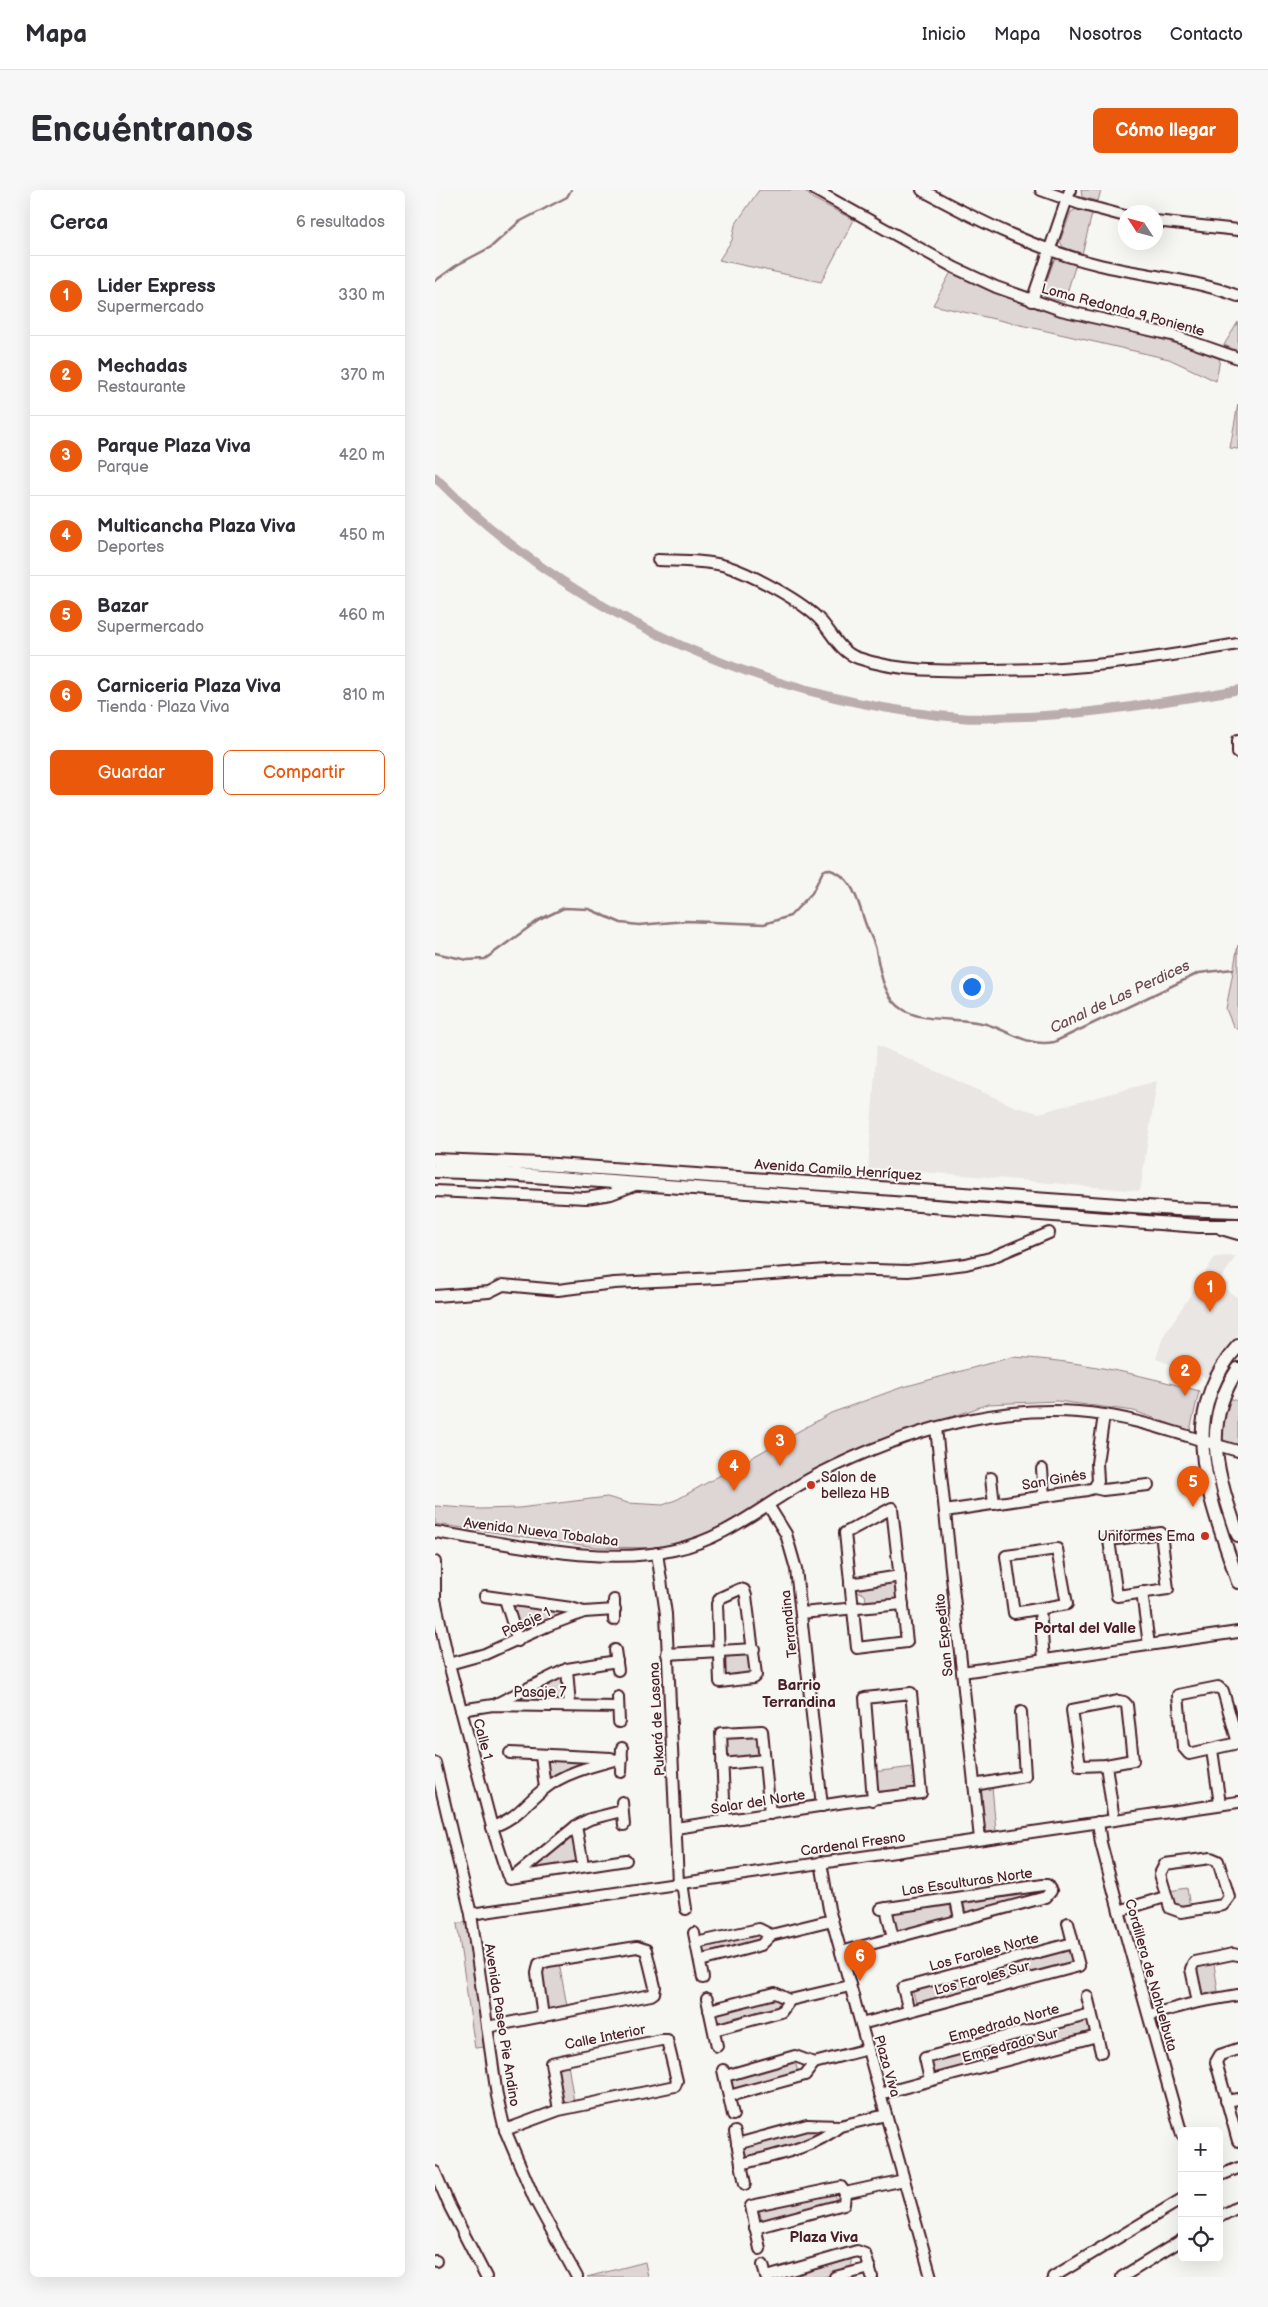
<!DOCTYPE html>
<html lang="es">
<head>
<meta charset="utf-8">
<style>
  body { margin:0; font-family:"Balsamiq Sans",sans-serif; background:#f7f7f7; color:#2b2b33 }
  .controls { position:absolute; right:15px; bottom:15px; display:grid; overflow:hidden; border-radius:8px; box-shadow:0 5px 20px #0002 }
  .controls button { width:45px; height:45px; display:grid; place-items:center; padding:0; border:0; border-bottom:1px solid #e1e1e2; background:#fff; color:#2b2b33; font:25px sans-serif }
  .compass { position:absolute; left:683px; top:15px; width:45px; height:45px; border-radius:50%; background:#fff; box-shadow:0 5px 20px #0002; rotate:306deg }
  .you { position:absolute; left:536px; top:796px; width:18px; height:18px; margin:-12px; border:4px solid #fff; border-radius:50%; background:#1a73e8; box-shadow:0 0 0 8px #1a73e833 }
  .badge { display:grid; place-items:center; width:32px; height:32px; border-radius:50%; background:#ea580c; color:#fff; font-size:16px; font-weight:700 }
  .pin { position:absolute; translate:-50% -41px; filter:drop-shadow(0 1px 2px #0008) }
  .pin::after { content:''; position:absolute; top:26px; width:18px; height:15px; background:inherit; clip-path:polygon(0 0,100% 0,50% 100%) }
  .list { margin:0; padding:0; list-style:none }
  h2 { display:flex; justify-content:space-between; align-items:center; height:65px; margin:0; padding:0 20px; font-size:21px }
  h2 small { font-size:16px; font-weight:400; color:#7c7c81 }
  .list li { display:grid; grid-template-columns:32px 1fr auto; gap:15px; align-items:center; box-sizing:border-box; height:80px; padding:0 20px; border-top:1px solid #e1e1e2 }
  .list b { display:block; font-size:19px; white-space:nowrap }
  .list p { margin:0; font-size:16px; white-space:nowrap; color:#7c7c81 }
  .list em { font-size:16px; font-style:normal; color:#7c7c81 }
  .actions { display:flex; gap:10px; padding:15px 20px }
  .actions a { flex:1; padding:11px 0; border:1px solid #ea580c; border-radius:8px; text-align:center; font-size:18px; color:#ea580c }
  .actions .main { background:#ea580c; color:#fff }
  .icon { flex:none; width:28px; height:28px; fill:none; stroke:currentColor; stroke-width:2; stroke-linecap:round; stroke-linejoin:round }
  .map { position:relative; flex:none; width:803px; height:2087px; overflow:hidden; border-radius:8px }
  header { display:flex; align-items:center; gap:30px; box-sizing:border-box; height:70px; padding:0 25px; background:#fff; border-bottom:1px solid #e1e1e2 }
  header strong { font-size:24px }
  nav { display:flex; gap:28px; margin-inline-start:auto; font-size:18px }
  .intro { display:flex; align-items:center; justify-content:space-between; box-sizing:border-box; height:120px; padding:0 30px }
  h1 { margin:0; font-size:35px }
  .button { padding:12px 22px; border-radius:8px; background:#ea580c; color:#fff; font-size:18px; font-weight:700 }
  main { display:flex; gap:30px; padding:0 30px }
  aside { flex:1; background:#fff; border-radius:8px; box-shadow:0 5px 20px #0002 }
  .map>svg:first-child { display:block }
  .built { fill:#e9e6e3 }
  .green { fill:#ddd6d5; stroke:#947a80 }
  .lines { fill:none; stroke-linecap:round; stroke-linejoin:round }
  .stream { stroke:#8e747a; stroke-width:2.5 }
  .canal { stroke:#bbadae; stroke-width:9 }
  .minor-casing { stroke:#4a1f2b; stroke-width:14 }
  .major-casing { stroke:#4a1f2b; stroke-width:16 }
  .minor { stroke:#f6f6f2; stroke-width:10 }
  .major { stroke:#f6f6f2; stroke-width:12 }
  .poi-dot { fill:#c8321e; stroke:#f6f6f2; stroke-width:2 }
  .labels { text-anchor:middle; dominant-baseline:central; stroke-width:4; stroke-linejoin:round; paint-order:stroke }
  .street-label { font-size:14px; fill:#4a1f2b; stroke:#f6f6f2 }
  .poi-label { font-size:14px; fill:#4a1f2b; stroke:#f6f6f2; text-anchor:start }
  .water-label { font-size:15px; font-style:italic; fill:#6c4a52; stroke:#f6f6f2 }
  .neighbourhood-label { font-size:15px; font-weight:bold; fill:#4a1f2b; stroke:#f6f6f2 }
</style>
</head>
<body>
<header>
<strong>Mapa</strong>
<nav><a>Inicio</a><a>Mapa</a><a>Nosotros</a><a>Contacto</a></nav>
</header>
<div class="intro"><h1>Encuéntranos</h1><a class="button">Cómo llegar</a></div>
<main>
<aside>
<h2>Cerca<small>6 resultados</small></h2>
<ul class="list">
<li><span class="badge">1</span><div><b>Lider Express</b><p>Supermercado</p></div><em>330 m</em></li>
<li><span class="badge">2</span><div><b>Mechadas</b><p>Restaurante</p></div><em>370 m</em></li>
<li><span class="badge">3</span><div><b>Parque Plaza Viva</b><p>Parque</p></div><em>420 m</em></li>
<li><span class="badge">4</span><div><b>Multicancha Plaza Viva</b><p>Deportes</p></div><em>450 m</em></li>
<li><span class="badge">5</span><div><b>Bazar</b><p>Supermercado</p></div><em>460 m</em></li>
<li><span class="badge">6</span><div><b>Carniceria Plaza Viva</b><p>Tienda · Plaza Viva</p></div><em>810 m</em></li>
</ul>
<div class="actions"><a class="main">Guardar</a><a>Compartir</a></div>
</aside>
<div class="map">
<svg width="803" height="2087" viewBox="0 0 803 2087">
  <rect width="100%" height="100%" fill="#f6f6f2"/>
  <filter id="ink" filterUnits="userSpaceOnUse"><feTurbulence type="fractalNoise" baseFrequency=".02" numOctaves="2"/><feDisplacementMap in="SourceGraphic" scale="10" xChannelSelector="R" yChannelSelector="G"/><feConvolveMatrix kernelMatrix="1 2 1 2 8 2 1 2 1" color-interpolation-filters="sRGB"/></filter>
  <g filter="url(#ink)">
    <g class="built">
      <polygon points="442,855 581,917 604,923 722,891 705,1001 518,984 433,979"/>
      <polygon points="801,1066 786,1089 793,1094 790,1099 803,1108 803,1144 788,1161 773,1188 721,1169 728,1147 780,1067"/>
    </g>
    <g class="green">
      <polygon points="324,0 369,0 377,8 419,30 386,92 284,70 297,50 300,35"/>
      <polygon points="646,0 666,0 663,11 647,7"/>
      <polygon points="642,19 657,24 647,64 628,57 625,51 636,22"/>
      <polygon points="623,69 641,74 629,112 609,107 608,101 619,70"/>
      <path d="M516,82C552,98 589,114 627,124C680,139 734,148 785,169L781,191L734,169L498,115Z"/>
      <polygon points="803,132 803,161 789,155"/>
      <polygon points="803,214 803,259 795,258"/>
      <polygon points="803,755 803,840 798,836 791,819"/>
      <path d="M577,1167C640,1170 704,1184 764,1201L755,1241L699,1221L622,1211L553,1214L415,1264L384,1278L297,1332L276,1342L238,1354L220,1358L161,1357L0,1334V1316L46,1319L84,1318L172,1307L193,1313L228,1315L243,1309L396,1223L465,1198Z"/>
      <polygon points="794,1208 803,1211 803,1256 783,1252"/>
      <polygon points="461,1390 463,1412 432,1415 430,1405 425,1402 420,1403 421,1397"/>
      <polygon points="70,1408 147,1421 82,1448"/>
      <path d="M315,1462L318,1486L286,1490C289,1465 291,1465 315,1462Z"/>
      <polygon points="129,1486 133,1511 69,1513"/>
      <polygon points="323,1543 326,1565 293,1568 292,1546"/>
      <polygon points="109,1569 174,1569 113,1592"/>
      <polygon points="478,1577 480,1598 440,1603 438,1582"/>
      <polygon points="557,1596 561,1641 550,1642 546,1597"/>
      <polygon points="137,1644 142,1673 94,1680"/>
      <polygon points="752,1698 755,1717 737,1721 734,1701"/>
      <polygon points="609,1700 610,1703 531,1723 528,1711"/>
      <polygon points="514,1712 518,1726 461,1741 456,1721"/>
      <polygon points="32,1732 50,1857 40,1858 22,1734"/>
      <polygon points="323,1742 325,1753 265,1766 263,1755"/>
      <polygon points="634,1758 638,1773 554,1795 550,1780"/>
      <polygon points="124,1773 132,1816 112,1819 107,1779"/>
      <polygon points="779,1774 783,1801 766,1804 762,1777"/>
      <polygon points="533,1785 537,1799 481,1813 477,1799"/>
      <polygon points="343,1806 346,1816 281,1835 278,1825"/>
      <polygon points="653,1829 657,1844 573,1866 569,1850"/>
      <polygon points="551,1856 554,1871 498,1885 495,1870"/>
      <polygon points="360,1871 363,1882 297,1899 295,1888"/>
      <polygon points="133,1874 139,1912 126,1914 119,1876"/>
      <polygon points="380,1936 383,1948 312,1967 309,1956"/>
      <polygon points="399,2000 402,2012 327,2031 324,2019"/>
      <polygon points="415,2067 418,2079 388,2087 341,2087"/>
      <polygon points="210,2072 213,2087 152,2087"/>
    </g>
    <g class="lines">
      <g class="stream">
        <polyline points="0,91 22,75 56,57 84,32 132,7 136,0"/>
        <path d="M0,763L32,770L50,769L104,730L129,718L154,719L186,733L204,735L251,731L329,734L355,726L377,703L388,681L392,679C419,685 423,713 431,735C434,743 439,751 441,760C445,781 448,808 469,820C489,833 527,827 551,834C575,841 592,857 619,852L764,783L798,779"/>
      </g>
      <path class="canal" d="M0,287C138,427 334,512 530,528C544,529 559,527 573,527C650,526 727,512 803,500"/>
      <defs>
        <g id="minor">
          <polyline points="380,0 520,78 561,97 626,120 737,145 803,168"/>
          <path d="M487,0C544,31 602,60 665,75C711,86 759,89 803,106"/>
          <polyline points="606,0 645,14 690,26"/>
          <polyline points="720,31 803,40"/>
          <polyline points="597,111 635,0"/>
          <path d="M223,370C245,371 269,370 291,376C318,385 366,410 386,431C397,443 405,462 423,468C463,482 512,481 554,480C578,479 602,480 626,478C686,474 745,464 803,454"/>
          <polyline points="803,550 803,563"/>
          <polyline points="0,1001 151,1008 176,1004 200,995"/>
          <polyline points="786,1039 803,1044"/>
          <polyline points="0,1106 54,1102 68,1095 123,1100 179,1093 283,1088 405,1079 473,1081 531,1074 555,1068 614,1043"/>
          <polyline points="501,1238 545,1649"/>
          <polyline points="607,1279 609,1306"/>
          <polyline points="556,1288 559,1314"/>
          <polyline points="659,1298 668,1300 713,1295"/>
          <polyline points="333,1315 351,1344 361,1379 387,1616"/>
          <polygon points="457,1318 472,1452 422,1458 410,1343"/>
          <polyline points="510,1321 652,1300 659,1298 663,1291 662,1273 669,1225"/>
          <path d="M0,1342C73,1353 166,1377 239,1360C297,1347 333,1310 384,1284C470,1240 571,1210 669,1225C715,1232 758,1249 803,1261"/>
          <polygon points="726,1343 733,1399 682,1406 674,1350"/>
          <polygon points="622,1359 632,1414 579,1423 571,1366"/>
          <polyline points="222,1363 231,1424 243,1693 248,1699 251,1719"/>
          <polyline points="0,1372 0,1410"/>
          <polyline points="415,1394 465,1386"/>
          <polygon points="305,1399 309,1400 311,1406 321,1485 318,1488 285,1492 282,1414 285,1408"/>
          <polyline points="707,1402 714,1455"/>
          <polyline points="50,1406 136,1418 149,1422"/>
          <polyline points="0,1409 14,1474 57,1637 72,1684 75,1688 191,1670"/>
          <polyline points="70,1409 83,1451"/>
          <polyline points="605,1419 609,1470"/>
          <polyline points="366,1423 468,1414"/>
          <polyline points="179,1430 179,1410"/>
          <polyline points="180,1460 183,1480"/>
          <polyline points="232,1464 319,1459"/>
          <polyline points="14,1474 50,1464 112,1436 149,1422 180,1420"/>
          <polyline points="132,1479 135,1516"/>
          <polyline points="527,1482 803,1442"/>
          <polygon points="783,1497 788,1501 803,1553 754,1564 748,1557 743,1505"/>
          <polyline points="183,1507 184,1532"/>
          <polygon points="684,1511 689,1512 692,1515 698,1570 671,1575 645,1576 637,1520"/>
          <polyline points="61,1514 132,1479 182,1471"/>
          <polyline points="26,1520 58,1515 183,1517"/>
          <polyline points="777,1560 785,1614"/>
          <polyline points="75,1563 176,1568"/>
          <polyline points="106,1566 110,1598"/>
          <polyline points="0,1573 36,1724 62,1906 70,1940 99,2008 142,2087"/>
          <polyline points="287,1574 330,1570"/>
          <polyline points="671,1575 679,1630"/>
          <polyline points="186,1582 187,1558"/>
          <polyline points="539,1595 590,1586 586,1522"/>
          <polyline points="187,1612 189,1635"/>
          <polyline points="290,1631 286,1543 327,1541 335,1624"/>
          <polyline points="663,1632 666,1653 684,1721 747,1945"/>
          <polyline points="141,1636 148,1675"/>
          <path d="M57,1637C83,1628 88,1615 109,1599C130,1582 161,1575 187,1568"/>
          <polyline points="241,1638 410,1612 486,1603 476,1503 430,1508 438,1610"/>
          <polygon points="776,1668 783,1671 794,1707 788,1715 746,1722 735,1718 725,1684 730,1674"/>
          <polyline points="386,1672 394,1719 496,2087"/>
          <polyline points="80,1686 141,1636 155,1629 187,1621"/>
          <polyline points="521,1709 525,1729"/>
          <polyline points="451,1718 458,1748"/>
          <polyline points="684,1721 730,1707"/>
          <polyline points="36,1724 803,1612"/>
          <polyline points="259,1743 268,1788"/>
          <polyline points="336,1745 397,1730"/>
          <polyline points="261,1753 324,1739 336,1745"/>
          <polyline points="406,1762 611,1707 616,1701 612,1695 608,1695 446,1719"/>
          <polyline points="265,1771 326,1755 336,1745"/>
          <polyline points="543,1778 549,1801"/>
          <polyline points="652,1806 666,1862"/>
          <polyline points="272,1809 282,1856"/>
          <polyline points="355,1810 415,1796"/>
          <polyline points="763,1812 756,1779 759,1772 798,1764 803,1765"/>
          <polyline points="274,1820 340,1803 355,1810"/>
          <polyline points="474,1821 468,1798 638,1753"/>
          <polyline points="714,1825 763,1812 803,1805"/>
          <polyline points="426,1834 644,1776 633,1733"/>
          <polyline points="52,1837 216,1805 219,1803 220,1797 211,1760 202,1757 113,1771 104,1774 102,1783 108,1827"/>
          <polyline points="279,1840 346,1822 355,1810"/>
          <polyline points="561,1849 567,1871"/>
          <polyline points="803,1859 785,1865 781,1872 803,1951"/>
          <polyline points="379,1873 433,1859"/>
          <polyline points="288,1880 298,1925"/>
          <polyline points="290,1886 360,1866 379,1873"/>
          <polyline points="495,1890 490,1868 656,1824"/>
          <polyline points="445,1904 662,1846"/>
          <polyline points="294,1906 370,1885 379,1873"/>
          <polyline points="791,1911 803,1909"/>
          <polyline points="70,1940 124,1920 240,1896 242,1891 232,1850 226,1850 116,1873 124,1920"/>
          <polyline points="300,1942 310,1994"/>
          <polyline points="302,1954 372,1935 405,1936 451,1925"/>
          <path d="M306,1974C340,1965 377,1959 405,1936"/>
          <polyline points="0,1982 15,2017 51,2087"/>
          <polyline points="784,1986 803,1978"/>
          <polyline points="410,2003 469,1990"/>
          <polyline points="784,2027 803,2017"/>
          <polyline points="320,2038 409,2014 410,2003"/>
          <polyline points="325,2059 316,2016 406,1997 410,2003"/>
          <polyline points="0,2071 1,2071"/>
          <polyline points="328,2075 331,2087"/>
          <polyline points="332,2087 422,2061 430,2064 437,2087"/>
          <polyline points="400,2087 435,2078"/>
          <polyline points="618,2087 747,2009"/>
          <polyline points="687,2087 747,2050"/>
        </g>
        <g id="major">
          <polyline points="0,970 107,974 740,1019 803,1021"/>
          <polyline points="0,981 57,983 764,1036 803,1036"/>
          <path d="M803,1156C738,1229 777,1312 803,1392"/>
          <path d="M803,1179C765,1235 783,1287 803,1345"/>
        </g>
      </defs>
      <use href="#minor" class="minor-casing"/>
      <use href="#major" class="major-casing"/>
      <use href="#minor" class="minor"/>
      <use href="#major" class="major"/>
    </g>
  </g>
  <g class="poi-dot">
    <circle cx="376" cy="1295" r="5"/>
    <circle cx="770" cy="1346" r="5"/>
  </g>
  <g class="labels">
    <g class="street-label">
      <text transform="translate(688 120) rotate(15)">Loma Redonda 9 Poniente</text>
      <text transform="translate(403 980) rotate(4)">Avenida Camilo Henríquez</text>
      <text transform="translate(619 1290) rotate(-10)">San Ginés</text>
      <text transform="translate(106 1342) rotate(7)">Avenida Nueva Tobalaba</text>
      <text transform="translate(91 1432) rotate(-25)">Pasaje 1</text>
      <text transform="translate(354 1434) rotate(-96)">Terrandina</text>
      <text transform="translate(509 1445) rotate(-96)">San Expedito</text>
      <text x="105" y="1502">Pasaje 7</text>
      <text transform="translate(222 1529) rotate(-93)">Pukará de Lasana</text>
      <text transform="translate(48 1549) rotate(75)">Calle 1</text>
      <text transform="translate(323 1612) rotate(-9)">Salar del Norte</text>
      <text transform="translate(418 1654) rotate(-8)">Cardenal Fresno</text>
      <text transform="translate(532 1692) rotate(-8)">Las Esculturas Norte</text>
      <text transform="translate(549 1762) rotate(-15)">Los Faroles Norte</text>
      <text transform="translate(716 1785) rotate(74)">Cordillera de Nahuelbuta</text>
      <text transform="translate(547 1788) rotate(-15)">Los Faroles Sur</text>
      <text transform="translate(569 1833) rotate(-15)">Empedrado Norte</text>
      <text transform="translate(67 1835) rotate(81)">Avenida Paseo Pie Andino</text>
      <text transform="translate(170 1847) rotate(-11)">Calle Interior</text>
      <text transform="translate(575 1855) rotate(-15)">Empedrado Sur</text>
      <text transform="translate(452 1876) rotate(74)">Plaza Viva</text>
    </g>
    <g class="poi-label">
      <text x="386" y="1287">Salon de<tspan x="386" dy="16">belleza HB</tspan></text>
      <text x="760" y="1346" text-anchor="end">Uniformes Ema</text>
    </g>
    <g class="water-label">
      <text transform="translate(685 807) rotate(-25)">Canal de Las Perdices</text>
    </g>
    <g class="neighbourhood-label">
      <text x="650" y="1438">Portal del Valle</text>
      <text x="364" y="1495">Barrio<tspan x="364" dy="17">Terrandina</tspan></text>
      <text x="389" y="2047">Plaza Viva</text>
    </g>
  </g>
</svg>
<div class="controls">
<button>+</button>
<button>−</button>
<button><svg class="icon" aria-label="locate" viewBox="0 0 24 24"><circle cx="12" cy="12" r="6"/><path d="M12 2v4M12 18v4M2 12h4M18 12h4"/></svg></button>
</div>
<svg class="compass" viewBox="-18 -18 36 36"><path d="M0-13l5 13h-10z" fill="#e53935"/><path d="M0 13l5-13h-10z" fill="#7c7c81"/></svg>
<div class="you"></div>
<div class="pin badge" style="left:775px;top:1122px">1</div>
<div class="pin badge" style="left:750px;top:1206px">2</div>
<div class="pin badge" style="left:345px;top:1276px">3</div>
<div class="pin badge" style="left:299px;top:1301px">4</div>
<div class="pin badge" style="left:758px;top:1317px">5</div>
<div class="pin badge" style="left:425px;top:1791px">6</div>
</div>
</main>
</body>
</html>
